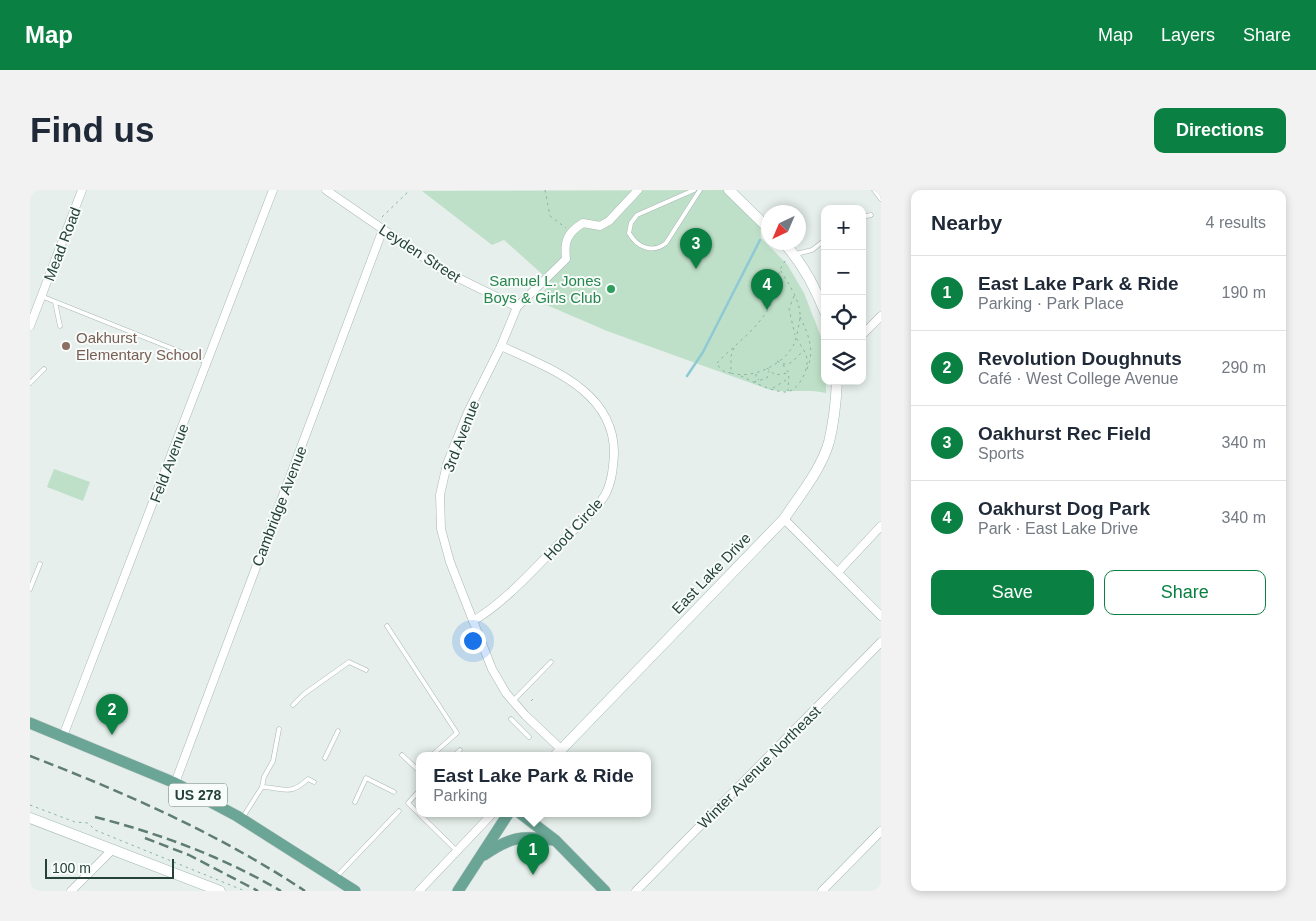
<!DOCTYPE html>
<html lang="en">
<head>
<meta charset="utf-8">
<style>
  body { margin:0; font-family:Arial,sans-serif; background:#f2f2f3; color:#1f2937 }
  .controls { position:absolute; right:15px; top:15px; display:grid; overflow:hidden; border-radius:10px; box-shadow:0 2px 8px #0003 }
  .controls button { width:45px; height:45px; display:grid; place-items:center; padding:0; border:0; border-bottom:1px solid #e0e1e3; background:#fff; color:#1f2937; font:25px sans-serif }
  .compass { position:absolute; left:731px; top:15px; width:45px; height:45px; border-radius:50%; background:#fff; box-shadow:0 2px 8px #0003; rotate:224deg }
  .scale { position:absolute; left:15px; bottom:12px; width:129px; box-sizing:border-box; padding-left:5px; border:2px solid #24423a; border-top:0; font-size:14px; line-height:18px; white-space:nowrap; color:#24423a; -webkit-text-stroke:4px #f7fbf9; paint-order:stroke }
  .you { position:absolute; left:442px; top:450px; width:18px; height:18px; margin:-12px; border:4px solid #fff; border-radius:50%; background:#1a73e8; box-shadow:0 0 0 8px #1a73e833 }
  .badge { display:grid; place-items:center; width:32px; height:32px; border-radius:50%; background:#0b8043; color:#fff; font-size:16px; font-weight:700 }
  .pin { position:absolute; translate:-50% -41px; filter:drop-shadow(0 1px 2px #0008) }
  .pin::after { content:''; position:absolute; top:26px; width:18px; height:15px; background:inherit; clip-path:polygon(0 0,100% 0,50% 100%) }
  .popup { position:absolute; left:386px; top:562px; width:235px; height:65px; box-sizing:border-box; display:grid; place-content:center; border-radius:10px; background:#fff; filter:drop-shadow(0 1px 4px #0005); font-size:16px; white-space:nowrap; color:#747a83 }
  .popup b { font-size:19px; color:#1f2937 }
  .popup::after { content:''; position:absolute; left:50%; top:100%; margin-left:-10px; border:10px solid transparent; border-top-color:#fff }
  .list { margin:0; padding:0; list-style:none }
  h2 { display:flex; justify-content:space-between; align-items:center; height:65px; margin:0; padding:0 20px; font-size:21px }
  h2 small { font-size:16px; font-weight:400; color:#747a83 }
  .list li { display:grid; grid-template-columns:32px 1fr auto; gap:15px; align-items:center; box-sizing:border-box; height:75px; padding:0 20px; border-top:1px solid #e0e1e3 }
  .list b { display:block; font-size:19px; white-space:nowrap }
  .list p { margin:0; font-size:16px; white-space:nowrap; color:#747a83 }
  .list em { font-size:16px; font-style:normal; color:#747a83 }
  .actions { display:flex; gap:10px; padding:15px 20px }
  .actions a { flex:1; padding:11px 0; border:1px solid #0b8043; border-radius:10px; text-align:center; font-size:18px; color:#0b8043 }
  .actions .main { background:#0b8043; color:#fff }
  .icon { flex:none; width:28px; height:28px; fill:none; stroke:currentColor; stroke-width:2; stroke-linecap:round; stroke-linejoin:round }
  .map { position:relative; flex:none; width:851px; height:701px; overflow:hidden; border-radius:10px }
  header { display:flex; align-items:center; gap:30px; box-sizing:border-box; height:70px; padding:0 25px; background:#0b8043; color:#fff }
  header strong { font-size:24px }
  nav { display:flex; gap:28px; margin-inline-start:auto; font-size:18px }
  .intro { display:flex; align-items:center; justify-content:space-between; box-sizing:border-box; height:120px; padding:0 30px }
  h1 { margin:0; font-size:35px }
  .button { padding:12px 22px; border-radius:10px; background:#0b8043; color:#fff; font-size:18px; font-weight:700 }
  main { display:flex; gap:30px; padding:0 30px }
  aside { flex:1; background:#fff; border-radius:10px; box-shadow:0 2px 8px #0003 }
  .map>svg:first-child { display:block }
  .green { fill:#bfe0c8 }
  .lines { fill:none; stroke-linecap:round; stroke-linejoin:round }
  .stream { stroke:#8ec9d4; stroke-width:2.5 }
  .lane-casing { stroke:#a8b8b2; stroke-width:5 }
  .street-casing { stroke:#a8b8b2; stroke-width:9 }
  .secondary-casing { stroke:#a4bbb3; stroke-width:11 }
  .primary-casing { stroke:#c2cac8; stroke-width:12 }
  .path { stroke:#86b3a5; stroke-width:1; stroke-dasharray:2.5 4; stroke-linecap:butt }
  .lane { stroke:#fff; stroke-width:4 }
  .street { stroke:#fff; stroke-width:8 }
  .secondary { stroke:#fff; stroke-width:10 }
  .primary { stroke:#6aa596; stroke-width:11 }
  .rail { stroke:#5f7d75; stroke-width:2.5; stroke-dasharray:10 5; stroke-linecap:butt }
  .leisure-dot { fill:#2e9e5b; stroke:#f7fbf9; stroke-width:2 }
  .education-dot { fill:#8d6e63; stroke:#f7fbf9; stroke-width:2 }
  .labels { text-anchor:middle; dominant-baseline:central; stroke-width:4; stroke-linejoin:round; paint-order:stroke }
  .shield { fill:#f7fbf9; stroke:#637a73; stroke-width:1 }
  .shield-label { font-size:14px; font-weight:bold; fill:#24423a }
  .street-label { font-size:15px; fill:#24423a; stroke:#f7fbf9 }
  .leisure-label { font-size:15px; fill:#27864d; stroke:#f7fbf9; text-anchor:end }
  .education-label { font-size:15px; fill:#785e54; stroke:#f7fbf9; text-anchor:start }
</style>
</head>
<body>
<header>
<strong>Map</strong>
<nav><a>Map</a><a>Layers</a><a>Share</a></nav>
</header>
<div class="intro"><h1>Find us</h1><a class="button">Directions</a></div>
<main>
<div class="map">
<svg width="851" height="701" viewBox="0 0 851 701">
  <rect width="100%" height="100%" fill="#e6efeb"/>
  <g class="green">
    <path d="M698,0L730,33L731,48L757,74L774,103L795,157L796,203C777,199 759,203 740,200L577,141L505,110L522,93L474,50L462,55L392,1Z"/>
    <polygon points="24,279 60,292 53,311 17,297"/>
  </g>
  <g class="lines">
    <polyline class="stream" points="657,186 673,162 730,50"/>
    <defs>
      <g id="lane">
        <path d="M664,0L607,25L601,33L599,43C607,57 622,64 636,53L670,0"/>
        <polyline points="844,0 851,9"/>
        <polyline points="747,22 748,21"/>
        <polyline points="832,27 841,25"/>
        <polyline points="766,64 782,60 795,50"/>
        <polyline points="11,106 176,172"/>
        <polyline points="25,112 30,136"/>
        <polyline points="0,193 14,179"/>
        <polyline points="0,399 10,374"/>
        <polyline points="357,436 427,543 401,566"/>
        <polyline points="483,511 521,472"/>
        <polyline points="263,515 274,504 319,472 336,480"/>
        <polyline points="481,529 499,547"/>
        <polyline points="372,565 387,579"/>
        <polyline points="424,566 430,560"/>
        <polyline points="295,568 308,541"/>
        <path d="M232,597C255,598 260,606 278,589L284,592"/>
        <polyline points="389,601 378,613 427,661"/>
        <polyline points="325,612 336,588 364,602"/>
        <polyline points="213,627 232,597 234,587 243,571 249,539"/>
        <polyline points="306,687 369,621"/>
      </g>
      <g id="street">
        <polyline points="296,0 412,80 487,117"/>
        <polyline points="0,136 52,0"/>
        <polyline points="832,145 851,126"/>
        <polyline points="754,329 851,426"/>
        <polyline points="808,382 851,336"/>
        <path d="M443,431C475,412 502,381 528,355C543,340 564,323 575,305C582,292 583,278 584,264C585,201 519,178 471,156"/>
        <polyline points="33,546 243,0"/>
        <path d="M531,559L495,525L476,503L462,479L420,372L411,339L410,305L417,274L438,222L471,156L487,117L536,69C534,51 537,43 553,33L570,36L579,31L608,0"/>
        <polyline points="145,593 353,39"/>
        <polyline points="41,701 83,659"/>
        <polyline points="389,701 462,624"/>
        <polyline points="606,701 851,452"/>
        <polyline points="792,701 851,641"/>
      </g>
      <g id="secondary">
        <polyline points="699,0 738,38"/>
        <path d="M753,52C772,72 785,97 795,122"/>
        <path d="M525,566L754,329C769,306 791,280 799,252C804,232 806,212 807,191"/>
        <polyline points="0,628 190,701"/>
      </g>
      <g id="primary">
        <polyline points="0,533 145,593 207,626 325,701"/>
        <polyline points="491,624 525,650 575,701"/>
        <path d="M454,665C480,647 492,645 523,650"/>
        <polyline points="428,701 478,624"/>
      </g>
    </defs>
    <use href="#lane" class="lane-casing"/>
    <use href="#street" class="street-casing"/>
    <use href="#secondary" class="secondary-casing"/>
    <use href="#primary" class="primary-casing"/>
    <g class="path">
      <polyline points="515,0 520,26 536,38"/>
      <polyline points="352,27 380,0"/>
      <polyline points="764,106 759,119 765,145"/>
      <path d="M770,127C779,146 785,160 777,179"/>
      <path d="M704,158L701,166V183C722,190 755,174 764,154C767,147 769,135 770,127C771,111 757,91 749,78"/>
      <path d="M747,171C761,180 763,168 773,162"/>
      <polyline points="753,175 759,183 758,201"/>
      <polyline points="737,178 745,185 758,183"/>
      <path d="M701,183L695,182L686,174C703,156 723,143 737,121C748,104 744,84 756,70"/>
      <polyline points="726,184 726,188 729,190"/>
      <path d="M711,186C724,192 740,201 755,202C768,202 778,181 777,170C777,163 770,155 767,149"/>
      <polyline points="724,192 737,188 739,181"/>
      <polyline points="743,198 756,190"/>
      <polyline points="501,511 503,509"/>
      <polyline points="0,615 45,632 58,633 65,640 215,701"/>
      <polyline points="502,658 502,670"/>
    </g>
    <use href="#lane" class="lane"/>
    <use href="#street" class="street"/>
    <use href="#secondary" class="secondary"/>
    <use href="#primary" class="primary"/>
    <g class="rail">
      <path d="M0,566C96,603 189,644 275,701"/>
      <path d="M65,627C131,644 193,667 251,701"/>
      <polyline points="115,648 159,665 228,701"/>
    </g>
  </g>
  <circle class="leisure-dot" cx="581" cy="99" r="5"/>
  <circle class="education-dot" cx="36" cy="156" r="5"/>
  <g class="labels">
    <rect class="shield" x="139" y="593.5" width="58" height="23" rx="4"/>
    <g class="shield-label">
      <text x="168" y="605">US 278</text>
    </g>
    <g class="street-label">
      <text transform="translate(32 54) rotate(-69)">Mead Road</text>
      <text transform="translate(390 63) rotate(33)">Leyden Street</text>
      <text transform="translate(431 246) rotate(-69)">3rd Avenue</text>
      <text transform="translate(139 273) rotate(-69)">Feld Avenue</text>
      <text transform="translate(249 316) rotate(-69)">Cambridge Avenue</text>
      <text transform="translate(543 339) rotate(-47)">Hood Circle</text>
      <text transform="translate(681 383) rotate(-46)">East Lake Drive</text>
      <text transform="translate(729 577) rotate(-45)">Winter Avenue Northeast</text>
    </g>
    <g class="leisure-label">
      <text x="571" y="90">Samuel L. Jones<tspan x="571" dy="17">Boys &amp; Girls Club</tspan></text>
    </g>
    <g class="education-label">
      <text x="46" y="147">Oakhurst<tspan x="46" dy="17">Elementary School</tspan></text>
    </g>
  </g>
</svg>
<div class="controls">
<button>+</button>
<button>−</button>
<button><svg class="icon" aria-label="locate" viewBox="0 0 24 24"><circle cx="12" cy="12" r="6"/><path d="M12 2v4M12 18v4M2 12h4M18 12h4"/></svg></button>
<button><svg class="icon" aria-label="layers" viewBox="0 0 24 24"><path d="M12 4l9 5-9 5-9-5zM3 14l9 5 9-5"/></svg></button>
</div>
<svg class="compass" viewBox="-18 -18 36 36"><path d="M0-13l5 13h-10z" fill="#e53935"/><path d="M0 13l5-13h-10z" fill="#747a83"/></svg>
<div class="scale">100 m</div>
<div class="you"></div>
<div class="pin badge" style="left:503px;top:685px">1</div>
<div class="popup"><b>East Lake Park &amp; Ride</b>Parking</div>
<div class="pin badge" style="left:82px;top:545px">2</div>
<div class="pin badge" style="left:666px;top:79px">3</div>
<div class="pin badge" style="left:737px;top:120px">4</div>
</div>
<aside>
<h2>Nearby<small>4 results</small></h2>
<ul class="list">
<li><span class="badge">1</span><div><b>East Lake Park &amp; Ride</b><p>Parking · Park Place</p></div><em>190 m</em></li>
<li><span class="badge">2</span><div><b>Revolution Doughnuts</b><p>Café · West College Avenue</p></div><em>290 m</em></li>
<li><span class="badge">3</span><div><b>Oakhurst Rec Field</b><p>Sports</p></div><em>340 m</em></li>
<li><span class="badge">4</span><div><b>Oakhurst Dog Park</b><p>Park · East Lake Drive</p></div><em>340 m</em></li>
</ul>
<div class="actions"><a class="main">Save</a><a>Share</a></div>
</aside>
</main>
</body>
</html>
